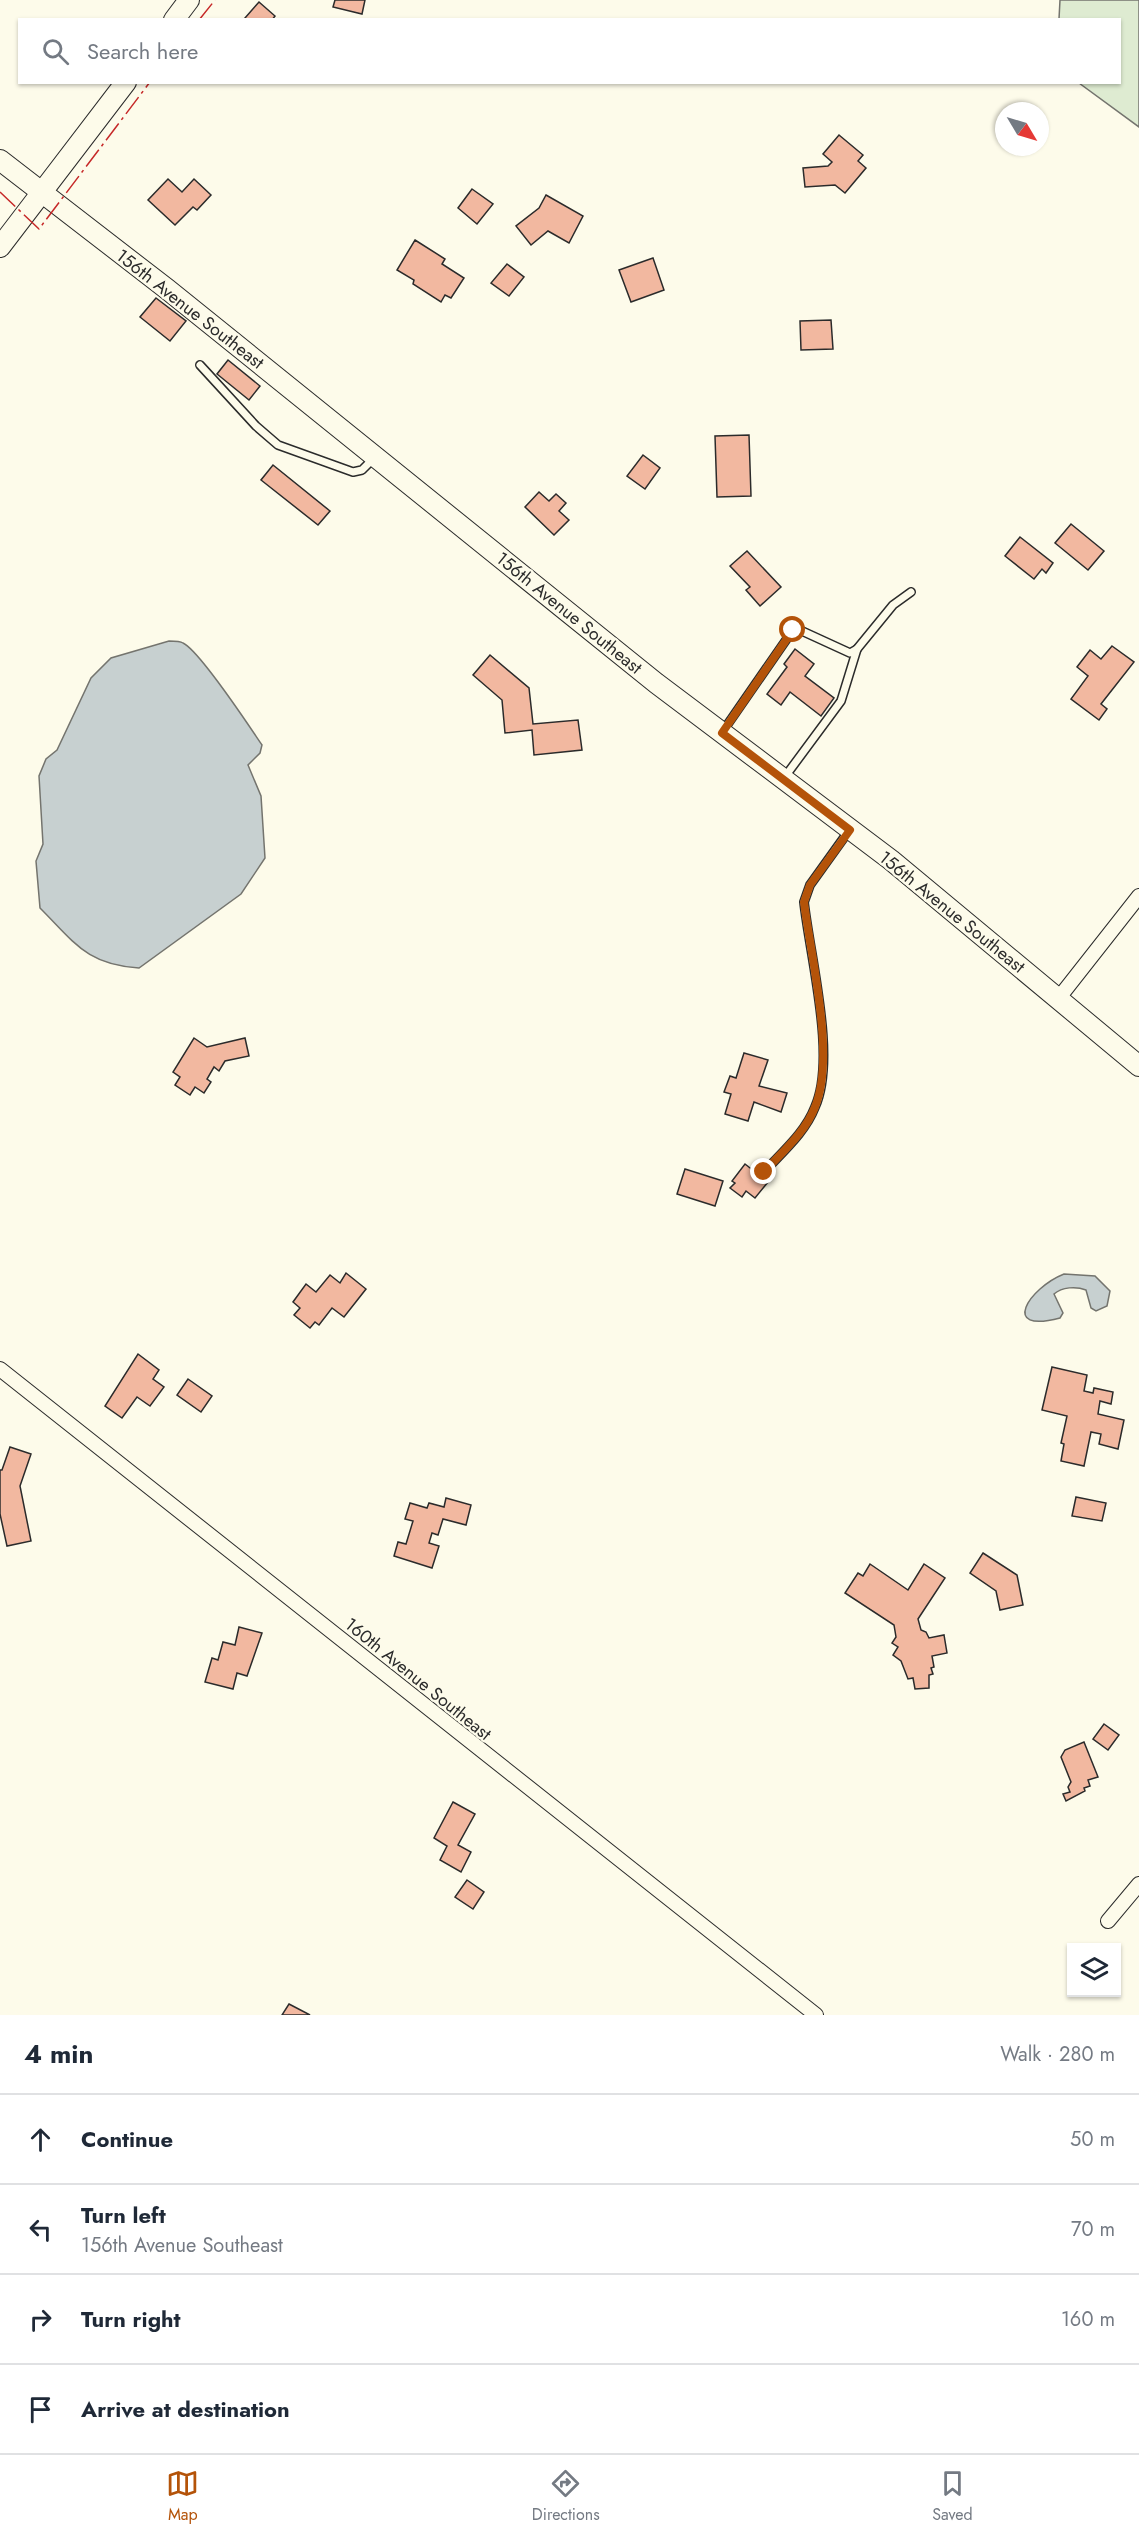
<!DOCTYPE html>
<html lang="en">
<head>
<meta charset="utf-8">
<style>
  body { margin:0; font-family:Jost,sans-serif; background:#f6f6f7; color:#1f2937 }
  .controls { position:absolute; right:18px; bottom:18px; display:grid; overflow:hidden; border-radius:0px; box-shadow:0 2px 4px #0004 }
  .controls button { width:54px; height:54px; display:grid; place-items:center; padding:0; border:0; border-bottom:2px solid #e0e1e3; background:#fff; color:#1f2937; font:30px sans-serif }
  .compass { position:absolute; left:995px; top:102px; width:54px; height:54px; border-radius:50%; background:#fff; box-shadow:0 2px 4px #0004; rotate:128deg }
  .stop { position:absolute; width:18px; height:18px; margin:-14px; border:4px solid #b45309; border-radius:50%; background:#fff }
  .stop.end { background:#b45309; border-color:#fff; box-shadow:0 2px 6px #0008 }
  .list { margin:0; padding:0; list-style:none }
  h2 { display:flex; justify-content:space-between; align-items:center; height:78px; margin:0; padding:0 24px; font-size:26px }
  h2 small { font-size:20px; font-weight:400; color:#747a83 }
  .list li { display:grid; grid-template-columns:39px 1fr auto; gap:18px; align-items:center; box-sizing:border-box; height:90px; padding:0 24px; border-top:2px solid #e0e1e3 }
  .list b { display:block; font-size:22px; white-space:nowrap }
  .list p { margin:0; font-size:20px; white-space:nowrap; color:#747a83 }
  .list em { font-size:20px; font-style:normal; color:#747a83 }
  .icon { flex:none; width:33px; height:33px; fill:none; stroke:currentColor; stroke-width:2; stroke-linecap:round; stroke-linejoin:round }
  .map { position:relative; flex:none; width:1139px; height:2015px; overflow:hidden }
  .search { position:absolute; background:#fff; box-shadow:0 2px 4px #0004; left:18px; right:18px; top:18px; height:66px; display:flex; align-items:center; gap:15px; box-sizing:border-box; padding:0 21px; border-radius:0px; color:#747a83; font-size:22px }
  .sheet { height:438px; background:#fff }
  nav { display:flex; justify-content:space-around; align-items:center; box-sizing:border-box; height:84px; border-top:2px solid #e0e1e3; background:#fff; font-size:16px; color:#747a83 }
  nav a { display:grid; justify-items:center; gap:3px }
  nav .on { color:#b45309 }
  .map>svg:first-child { display:block }
  .green { fill:#deebd1; stroke:#74746e; stroke-width:1.5 }
  .water { fill:#c7d0d0; stroke:#74746e; stroke-width:1.5 }
  .building { fill:#f2b8a0; stroke:#2b2b2b; stroke-width:1.5 }
  .lines { fill:none; stroke-linecap:round; stroke-linejoin:round }
  .lane-casing { stroke:#2b2b2b; stroke-width:10 }
  .street-casing { stroke:#2b2b2b; stroke-width:16 }
  .secondary-casing { stroke:#2b2b2b; stroke-width:22 }
  .lane { stroke:#fdfbea; stroke-width:7 }
  .street { stroke:#fdfbea; stroke-width:14 }
  .secondary { stroke:#fdfbea; stroke-width:20 }
  .power { stroke:#c62828; stroke-width:1.5; stroke-dasharray:21 4.5 3 4.5; stroke-linecap:butt }
  .route { stroke:#b45309; stroke-width:8 }
  .labels { text-anchor:middle; dominant-baseline:central; stroke-width:4.5; stroke-linejoin:round; paint-order:stroke }
  .street-label { font-size:18px; fill:#2b2b2b; stroke:#fdfbea }
</style>
</head>
<body>
<div class="map">
<svg width="1139" height="2015" viewBox="0 0 1139 2015">
  <rect width="100%" height="100%" fill="#fdfbea"/>
  <polygon class="green" points="1060,0 1139,0 1139,127 1079,83 1120,82 1120,20 1059,19"/>
  <g class="water">
    <path d="M169,641C173,641 180,641 183,643C200,651 249,726 262,745L260,753L248,765L261,796L265,858L241,894L139,968C87,965 75,943 40,908L36,861L43,844L39,776L46,759L57,750L91,678L111,658Z"/>
    <path d="M1064,1274L1095,1276L1110,1291L1107,1306L1096,1311L1091,1308L1086,1290C1076,1286 1062,1287 1054,1294L1063,1313L1060,1318C999,1334 1029,1288 1064,1274Z"/>
  </g>
  <g class="building">
    <polygon points="335,0 365,0 362,14 333,7"/>
    <polygon points="259,2 275,16 272,20 247,20 245,18"/>
    <polygon points="839,135 863,155 858,161 866,168 845,193 835,185 805,187 803,168 828,166 832,162 823,154"/>
    <polygon points="168,179 182,192 194,179 211,195 197,210 193,207 175,225 148,200"/>
    <polygon points="472,189 493,204 477,224 458,208"/>
    <polygon points="546,195 583,216 569,243 548,231 531,245 516,226 539,208"/>
    <polygon points="415,240 445,259 442,264 464,278 451,298 445,295 441,302 413,284 414,280 397,270"/>
    <polygon points="653,258 664,290 631,302 619,270"/>
    <polygon points="507,264 524,277 509,296 491,283"/>
    <polygon points="156,298 186,321 170,341 140,317"/>
    <polygon points="831,320 833,349 801,350 800,321"/>
    <polygon points="228,360 260,386 249,400 217,374"/>
    <polygon points="749,435 751,496 717,497 715,436"/>
    <polygon points="643,455 660,468 645,489 627,476"/>
    <polygon points="273,465 330,511 318,525 261,480"/>
    <polygon points="539,492 549,501 556,494 566,503 559,511 569,520 554,535 525,507"/>
    <polygon points="1071,524 1104,551 1088,570 1055,543"/>
    <polygon points="1020,537 1053,563 1046,573 1042,569 1034,579 1005,556"/>
    <polygon points="747,551 781,587 760,606 746,590 750,587 730,566"/>
    <polygon points="1112,646 1134,662 1101,704 1107,709 1099,720 1071,699 1088,676 1077,667 1090,650 1101,659"/>
    <polygon points="795,649 814,664 805,676 834,698 821,716 790,692 781,705 767,694 787,667 784,664"/>
    <polygon points="490,655 529,688 533,724 578,720 582,750 534,755 532,730 505,733 502,700 473,675"/>
    <polygon points="194,1038 207,1047 245,1038 249,1056 225,1061 219,1071 214,1067 207,1079 211,1082 204,1093 195,1087 190,1095 175,1085 180,1077 173,1072"/>
    <polygon points="744,1053 768,1060 759,1086 787,1093 781,1112 754,1102 748,1121 725,1114 731,1094 724,1092 730,1076 736,1078"/>
    <polygon points="745,1164 768,1182 755,1198 746,1191 742,1197 730,1188 735,1183 732,1181"/>
    <polygon points="685,1169 723,1181 715,1206 677,1194"/>
    <polygon points="346,1273 366,1289 344,1317 332,1308 319,1325 315,1322 310,1328 294,1315 300,1308 293,1302 306,1284 316,1292 330,1275 340,1283"/>
    <polygon points="138,1354 159,1370 153,1379 164,1387 150,1406 137,1397 122,1418 105,1406"/>
    <polygon points="1052,1367 1087,1375 1084,1391 1093,1393 1094,1388 1113,1392 1111,1404 1100,1401 1098,1414 1124,1420 1118,1449 1099,1444 1101,1434 1091,1432 1084,1466 1061,1461 1064,1444 1061,1443 1067,1416 1042,1410"/>
    <polygon points="188,1379 212,1396 201,1412 177,1395"/>
    <polygon points="10,1447 31,1454 20,1486 31,1541 7,1546 0,1514 0,1470 2,1470"/>
    <polygon points="1076,1497 1106,1503 1102,1521 1072,1516"/>
    <polygon points="446,1498 471,1505 466,1525 443,1519 438,1535 432,1533 429,1543 439,1546 432,1568 394,1556 398,1542 406,1544 413,1521 405,1519 410,1503 427,1508 429,1503 444,1507"/>
    <polygon points="983,1553 1017,1575 1023,1605 1000,1610 996,1591 970,1573"/>
    <polygon points="870,1564 908,1590 924,1564 945,1578 918,1619 921,1630 926,1632 929,1638 944,1635 947,1653 932,1656 934,1667 931,1668 933,1674 929,1675 929,1688 915,1689 913,1678 908,1679 901,1661 893,1655 898,1647 892,1643 896,1637 894,1625 845,1593 858,1573 863,1576"/>
    <polygon points="239,1627 262,1633 247,1676 237,1673 233,1689 205,1682 212,1658 218,1660 223,1642 235,1645"/>
    <polygon points="1104,1724 1119,1735 1108,1750 1093,1739"/>
    <polygon points="1084,1742 1098,1777 1088,1780 1090,1786 1084,1788 1085,1791 1066,1801 1063,1794 1070,1792 1068,1787 1071,1782 1061,1757 1065,1750"/>
    <polygon points="453,1802 475,1814 458,1845 471,1852 461,1872 440,1860 447,1846 434,1838"/>
    <polygon points="467,1880 484,1892 473,1909 455,1897"/>
    <polygon points="289,2004 310,2015 282,2015"/>
  </g>
  <g class="lines">
    <defs>
      <g id="lane">
        <polyline points="200,365 256,426 278,445 353,472 362,470 373,459"/>
        <polyline points="723,731 793,630 802,631 850,653 857,649 893,605 911,592"/>
        <polyline points="784,778 841,701 857,649"/>
        <path d="M764,1172C782,1152 805,1133 815,1107C837,1058 810,957 804,902L810,885L848,832"/>
      </g>
      <g id="street">
        <polyline points="1058,999 1139,896"/>
        <polyline points="0,1369 816,2015"/>
        <polyline points="1108,1921 1139,1884"/>
      </g>
      <g id="secondary">
        <polyline points="174,20 189,0"/>
        <polyline points="0,160 167,289 656,683 891,860 1139,1066"/>
        <polyline points="0,247 126,82"/>
      </g>
    </defs>
    <use href="#lane" class="lane-casing"/>
    <use href="#street" class="street-casing"/>
    <use href="#secondary" class="secondary-casing"/>
    <use href="#lane" class="lane"/>
    <use href="#street" class="street"/>
    <use href="#secondary" class="secondary"/>
    <g class="power">
      <polyline points="199,20 215,0"/>
      <polyline points="0,192 39,229 150,82"/>
    </g>
  </g>
  <g class="lines">
    <path class="route" d="M764,1172C782,1152 805,1133 815,1107C836,1057 811,958 804,902L810,885L850,830L722,733L793,630"/>
  </g>
  <g class="labels">
    <g class="street-label">
      <text transform="translate(190 309) rotate(38)">156th Avenue Southeast</text>
      <text transform="translate(569 613) rotate(39)">156th Avenue Southeast</text>
      <text transform="translate(952 912) rotate(39)">156th Avenue Southeast</text>
      <text transform="translate(418 1679) rotate(39)">160th Avenue Southeast</text>
    </g>
  </g>
</svg>
<div class="controls">
<button><svg class="icon" aria-label="layers" viewBox="0 0 24 24"><path d="M12 4l9 5-9 5-9-5zM3 14l9 5 9-5"/></svg></button>
</div>
<svg class="compass" viewBox="-18 -18 36 36"><path d="M0-13l5 13h-10z" fill="#e53935"/><path d="M0 13l5-13h-10z" fill="#747a83"/></svg>
<div class="stop" style="left:793px;top:630px"></div>
<div class="stop end" style="left:764px;top:1172px"></div>
<div class="search"><svg class="icon" aria-label="search" viewBox="0 0 24 24"><circle cx="10" cy="10" r="6"/><path d="M15 15l6 6"/></svg>Search here</div>
</div>
<section class="sheet">
<h2>4 min<small>Walk · 280 m</small></h2>
<ul class="list">
<li><svg class="icon" aria-label="ahead" viewBox="0 0 24 24"><path d="M12 20V5M6 11l6-6 6 6"/></svg><div><b>Continue</b></div><em>50 m</em></li>
<li><svg class="icon" aria-label="left" viewBox="0 0 24 24"><path d="M17 20v-9H6M10 6l-5 5 5 5"/></svg><div><b>Turn left</b><p>156th Avenue Southeast</p></div><em>70 m</em></li>
<li><svg class="icon" aria-label="right" viewBox="0 0 24 24"><path d="M7 20v-9h11M14 6l5 5-5 5"/></svg><div><b>Turn right</b></div><em>160 m</em></li>
<li><svg class="icon" aria-label="arrive" viewBox="0 0 24 24"><path d="M6 21V4h12l-3 4 3 4H6"/></svg><div><b>Arrive at destination</b></div></li>
</ul>
</section>
<nav>
<a class="on"><svg class="icon" aria-label="map" viewBox="0 0 24 24"><path d="M3 6l6-2 6 2 6-2v14l-6 2-6-2-6 2zM9 4v14M15 6v14"/></svg>Map</a>
<a><svg class="icon" aria-label="directions" viewBox="0 0 24 24"><path d="M12 3l9 9-9 9-9-9zM9 14v-3h6M13 9l2 2-2 2"/></svg>Directions</a>
<a><svg class="icon" aria-label="saved" viewBox="0 0 24 24"><path d="M7 4h10v16l-5-4-5 4z"/></svg>Saved</a>
</nav>
</body>
</html>
